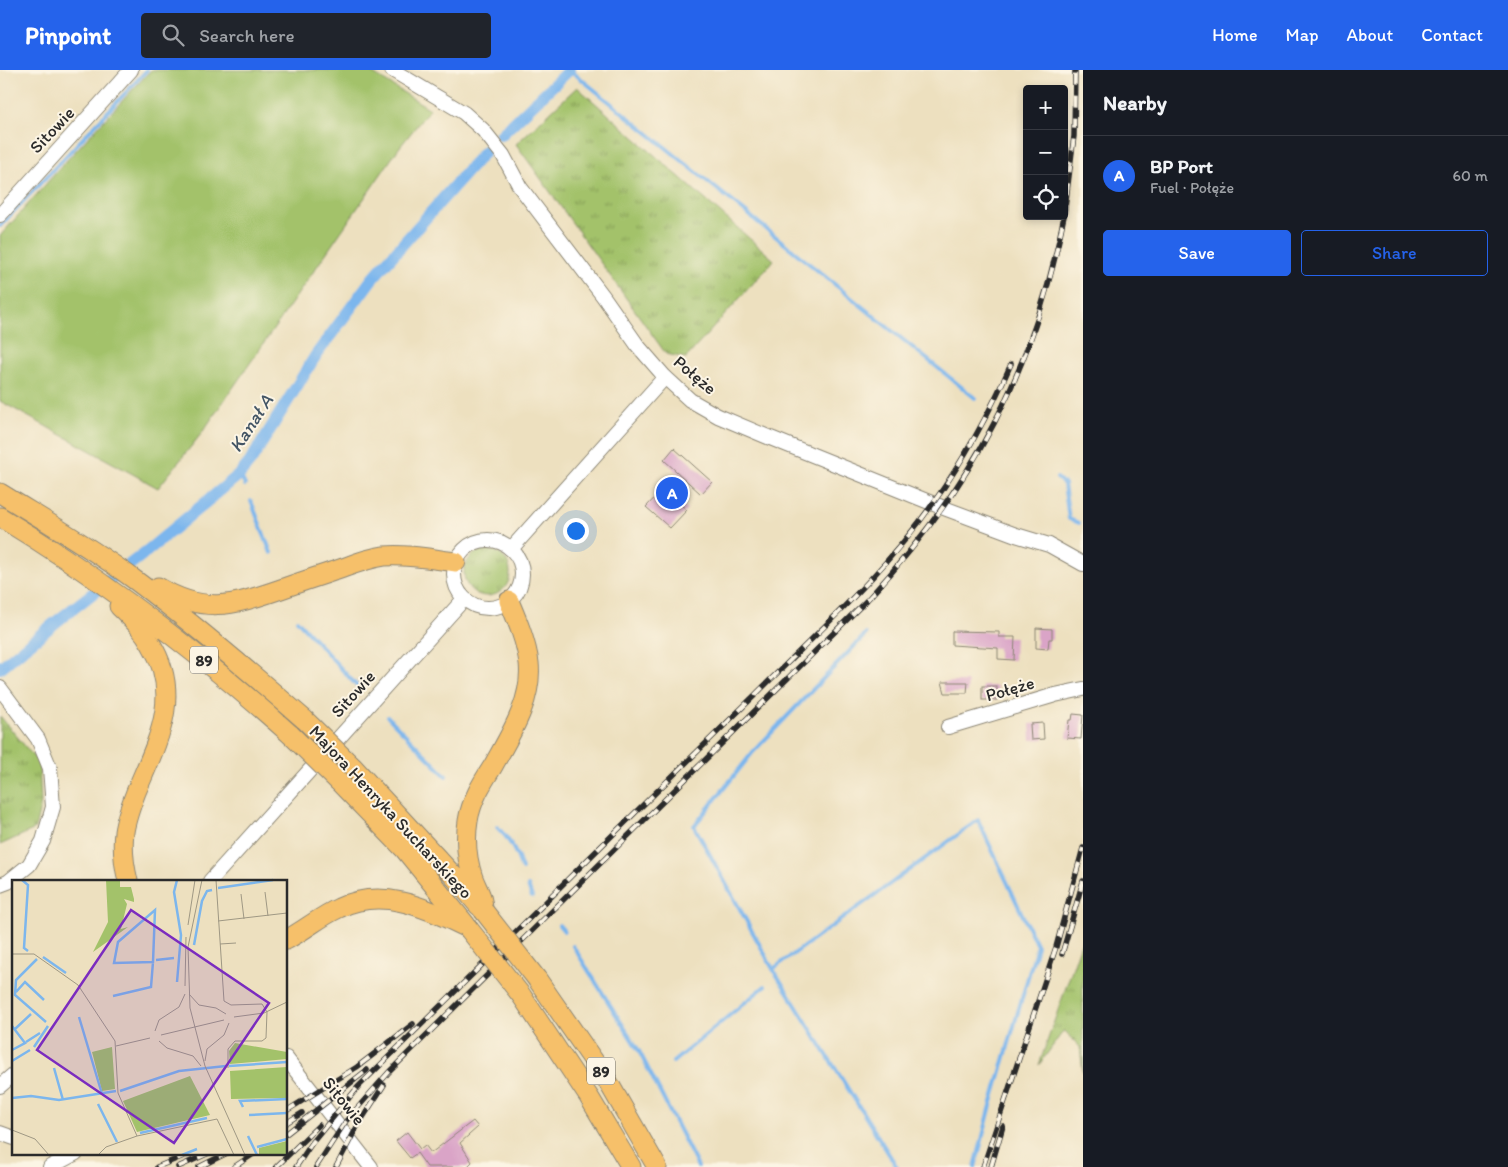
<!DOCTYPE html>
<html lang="en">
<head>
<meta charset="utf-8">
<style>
  body { margin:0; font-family:Itim,sans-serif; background:#20242c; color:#f1f3f6 }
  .controls { position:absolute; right:15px; top:15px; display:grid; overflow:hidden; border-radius:5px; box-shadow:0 2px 8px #0003 }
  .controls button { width:45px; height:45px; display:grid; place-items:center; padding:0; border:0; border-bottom:1px solid #363941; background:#171b24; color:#f1f3f6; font:25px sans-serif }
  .you { position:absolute; left:575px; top:460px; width:18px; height:18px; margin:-12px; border:4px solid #fff; border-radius:50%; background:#1a73e8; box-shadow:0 0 0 8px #1a73e833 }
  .badge { display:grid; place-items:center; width:32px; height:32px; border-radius:50%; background:#2563eb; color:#fff; font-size:16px; font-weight:700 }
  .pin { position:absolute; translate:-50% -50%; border:2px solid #fff; box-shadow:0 1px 5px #0006 }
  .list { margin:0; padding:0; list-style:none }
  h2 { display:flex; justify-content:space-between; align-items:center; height:65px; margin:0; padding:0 20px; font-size:21px }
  h2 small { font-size:16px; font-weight:400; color:#9ea1a6 }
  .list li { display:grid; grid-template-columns:32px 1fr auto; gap:15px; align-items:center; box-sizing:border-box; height:80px; padding:0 20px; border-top:1px solid #363941 }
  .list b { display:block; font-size:19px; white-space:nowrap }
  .list p { margin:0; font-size:16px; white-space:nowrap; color:#9ea1a6 }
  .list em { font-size:16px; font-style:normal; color:#9ea1a6 }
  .actions { display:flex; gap:10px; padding:15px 20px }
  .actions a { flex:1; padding:11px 0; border:1px solid #2563eb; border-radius:5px; text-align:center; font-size:18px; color:#2563eb }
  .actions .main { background:#2563eb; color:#fff }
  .icon { flex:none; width:28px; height:28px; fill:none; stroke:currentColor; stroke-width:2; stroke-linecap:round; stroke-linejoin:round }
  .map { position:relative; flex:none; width:1083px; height:1097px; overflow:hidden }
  header { display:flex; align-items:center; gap:30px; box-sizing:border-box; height:70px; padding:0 25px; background:#2563eb; color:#fff }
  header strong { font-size:24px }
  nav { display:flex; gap:28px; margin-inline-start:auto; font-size:18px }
  .search { width:350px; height:45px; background:#20242c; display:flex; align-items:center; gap:12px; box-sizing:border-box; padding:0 18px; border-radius:5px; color:#9ea1a6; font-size:19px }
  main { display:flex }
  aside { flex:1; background:#171b24 }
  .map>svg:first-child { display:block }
  .grass { fill:url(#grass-tufts); stroke:#67764a }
  .garden { fill:#a3c26a; stroke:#67764a }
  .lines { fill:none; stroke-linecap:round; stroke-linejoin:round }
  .stream { stroke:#7cb6ed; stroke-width:4 }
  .canal { stroke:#7cb6ed; stroke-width:12 }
  .building { fill:#daa4c7 }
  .minor-casing { stroke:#8c8675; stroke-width:16 }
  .highway-casing { stroke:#8c8675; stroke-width:21 }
  .minor { stroke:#fff; stroke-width:14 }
  .highway { stroke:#f6c06b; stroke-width:19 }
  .rail-casing { stroke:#2b2b2b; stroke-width:5.5 }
  .rail { stroke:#fcf5e5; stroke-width:4; stroke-dasharray:11; stroke-linecap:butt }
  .highway-bridge-casing { stroke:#8c8675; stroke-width:21; stroke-linecap:butt }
  .highway-bridge { stroke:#f6c06b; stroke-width:19 }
  .labels { text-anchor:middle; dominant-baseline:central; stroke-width:4; stroke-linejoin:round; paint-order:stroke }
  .shield { fill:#fcf5e5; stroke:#6a6863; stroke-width:1 }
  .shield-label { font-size:16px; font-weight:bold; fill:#2b2b2b }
  .street-label { font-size:18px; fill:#2b2b2b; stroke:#fcf5e5 }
  .water-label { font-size:19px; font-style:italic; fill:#435565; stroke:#fcf5e5 }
  .inset-river { fill:none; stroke:#7cb6ed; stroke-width:2.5 }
  .inset-road { fill:none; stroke:#9f9884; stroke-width:1 }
  .view { fill:#7b2cbf; fill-opacity:0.15; stroke:#7b2cbf; stroke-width:2.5 }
  .inset-edge { fill:none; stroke:#2b2b2b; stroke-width:2.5 }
</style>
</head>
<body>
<header>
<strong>Pinpoint</strong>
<div class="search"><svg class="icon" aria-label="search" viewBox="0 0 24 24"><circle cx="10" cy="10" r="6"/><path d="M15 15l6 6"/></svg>Search here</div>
<nav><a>Home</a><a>Map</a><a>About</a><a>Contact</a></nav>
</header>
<main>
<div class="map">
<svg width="1083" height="1097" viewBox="0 0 1083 1097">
  <defs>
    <pattern id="grass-tufts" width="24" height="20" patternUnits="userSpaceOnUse" patternTransform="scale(1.25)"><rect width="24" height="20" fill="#a3c26a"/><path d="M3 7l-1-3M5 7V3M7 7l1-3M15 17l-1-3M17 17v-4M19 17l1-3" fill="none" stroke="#859e57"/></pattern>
  </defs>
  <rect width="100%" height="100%" fill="#fcf5e5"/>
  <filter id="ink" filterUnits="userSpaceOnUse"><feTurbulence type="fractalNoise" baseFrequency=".02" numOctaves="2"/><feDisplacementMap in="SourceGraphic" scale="10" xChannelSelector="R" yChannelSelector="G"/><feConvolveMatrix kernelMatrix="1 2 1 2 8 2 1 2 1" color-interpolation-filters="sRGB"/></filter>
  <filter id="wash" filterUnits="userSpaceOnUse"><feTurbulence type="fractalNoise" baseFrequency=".0096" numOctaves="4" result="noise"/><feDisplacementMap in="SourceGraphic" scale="20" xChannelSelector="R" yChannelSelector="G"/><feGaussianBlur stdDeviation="1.12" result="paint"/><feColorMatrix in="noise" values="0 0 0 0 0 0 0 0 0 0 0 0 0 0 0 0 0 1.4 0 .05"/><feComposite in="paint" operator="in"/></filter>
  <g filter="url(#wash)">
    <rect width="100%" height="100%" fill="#ede0bf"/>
    <g class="grass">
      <polygon points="577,17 774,190 686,288 666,284 516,74"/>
      <circle cx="487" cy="503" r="23"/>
      <polygon points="0,646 39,693 41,733 35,759 0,775"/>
      <polygon points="1083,868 1083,1002 1080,977 1064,960 1039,995"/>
    </g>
    <polygon class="garden" points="151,0 367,0 430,39 399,78 201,364 158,418 0,331 0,166 68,89"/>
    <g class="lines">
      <g class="stream">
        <polyline points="570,0 975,328"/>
        <polyline points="0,156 147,0"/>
        <polyline points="240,404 245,415"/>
        <polyline points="1057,408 1064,414 1069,449 1079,453"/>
        <polyline points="251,431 271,483"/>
        <polyline points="297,550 357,616"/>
        <polyline points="388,647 446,706"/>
        <path d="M497,757C510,769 517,783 522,799"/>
        <polyline points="528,816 532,827"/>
        <polyline points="559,855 564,861"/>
        <polyline points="573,876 639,981 698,1097"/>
        <polyline points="773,899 694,756 753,682 866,564"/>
        <polyline points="673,992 765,916"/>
        <polyline points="897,1097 773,899 978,750 1037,876 990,1039 975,1097"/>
      </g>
      <g class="canal">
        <polyline points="501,65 569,0"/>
        <polyline points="0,598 56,552 147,481 240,404 250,392 316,285 372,209 485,81"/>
      </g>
    </g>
    <g id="blocks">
      <g class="building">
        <polygon points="674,378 712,412 701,424 664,390"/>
        <polygon points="663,419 687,440 670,458 646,437"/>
        <polygon points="1036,558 1052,559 1052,569 1049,569 1048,579 1036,578"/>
        <polygon points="952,561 999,562 999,567 1015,567 1014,590 998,589 998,578 952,575"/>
        <polygon points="942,612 968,612 967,623 945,623"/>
        <rect x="982" y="616" width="15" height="14"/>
        <polygon points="1073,644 1083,645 1081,669 1067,668 1069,650 1072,650"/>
        <polygon points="1043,653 1044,669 1031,670 1030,654"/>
        <polygon points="473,1051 478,1057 460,1073 472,1092 467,1097 427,1097 417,1083 410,1088 396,1071 407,1062 420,1079 425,1075 431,1083"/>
      </g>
    </g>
  </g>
  <g filter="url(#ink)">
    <use href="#blocks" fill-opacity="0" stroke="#8c8675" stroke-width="1"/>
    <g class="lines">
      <defs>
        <g id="minor">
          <polyline points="392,0 464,43 483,60 503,85 520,117 603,226 638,276 665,307 690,330 718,346 768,367 944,438 1016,465 1049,475 1083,494"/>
          <polyline points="0,145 131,0"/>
          <circle cx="488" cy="504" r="34"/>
          <polyline points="511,479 665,307"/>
          <polyline points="0,618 38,669 50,698 53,737 43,771 29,795 8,812 0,815"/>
          <polyline points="948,657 1055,625 1083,619"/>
          <polyline points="210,811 464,529"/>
          <polyline points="286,988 371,1097"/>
          <polyline points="0,1016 14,1004"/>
          <polyline points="0,1063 14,1068"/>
          <polyline points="50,1097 76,1083"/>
        </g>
        <g id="highway">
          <path d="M0,423C45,451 92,478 135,510C194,554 250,602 305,650"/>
          <path d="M0,447C104,510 201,584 291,665"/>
          <path d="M158,517C204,544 231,536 278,520C300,512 322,505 343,498C356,493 370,488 384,486C407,484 432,489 456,492"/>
          <path d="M119,536C131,548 143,559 151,574C183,626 157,672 136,722C131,735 126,748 124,762C122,779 124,795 128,811"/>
          <polyline points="353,697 451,803 479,836"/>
          <polyline points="338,711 405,780 466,855"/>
          <path d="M483,840C483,826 478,821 473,808C467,790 465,769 468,751C471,731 482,713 493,696C510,665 533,630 529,593C526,571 517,550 509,531"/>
          <path d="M286,870C305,860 321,846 339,838C384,816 427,839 468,858"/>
          <polyline points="537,909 607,1010 657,1097"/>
          <polyline points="521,925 589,1027 631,1097"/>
        </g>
      </defs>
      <use href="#minor" class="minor-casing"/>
      <use href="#highway" class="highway-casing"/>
      <use href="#minor" class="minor"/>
      <use href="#highway" class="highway"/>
      <defs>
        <g id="rail">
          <polyline points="1064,146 1074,66 1075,0"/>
          <path d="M551,826C618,759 687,692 755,625C817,563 883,504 934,432C965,388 990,342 1011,294"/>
          <polyline points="1062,884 1083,811"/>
          <polyline points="286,1041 357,997 413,954"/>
          <polyline points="286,1053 302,1043"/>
          <polyline points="286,1064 367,1000"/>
          <polyline points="157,1097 191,1083"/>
          <polyline points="178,1097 209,1083"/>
          <polyline points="199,1097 227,1083"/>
          <polyline points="234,1097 255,1083"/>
          <polyline points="276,1097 319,1055"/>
          <polyline points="296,1097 312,1073 358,1017 555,823"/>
          <path d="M316,1097L346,1051L389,1002L867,530C974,415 1034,300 1064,146"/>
          <polyline points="336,1097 358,1055 384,1015"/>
          <polyline points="983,1097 1056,877 1083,778"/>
          <polyline points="991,1097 1003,1056"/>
        </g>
      </defs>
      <use href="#rail" class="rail-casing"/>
      <use href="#rail" class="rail"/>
      <defs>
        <g id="highway-bridge">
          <polyline points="305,650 353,697"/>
          <polyline points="291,665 338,711"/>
          <polyline points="483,840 537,909"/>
          <polyline points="468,858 521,925"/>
        </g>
      </defs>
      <use href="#highway-bridge" class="highway-bridge-casing"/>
      <use href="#highway-bridge" class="highway-bridge"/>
    </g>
  </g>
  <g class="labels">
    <g class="shield">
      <rect x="190" y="576.5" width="28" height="27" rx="4"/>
      <rect x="587" y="987.5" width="28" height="27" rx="4"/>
    </g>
    <g class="shield-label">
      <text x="204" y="590">89</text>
      <text x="601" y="1001">89</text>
    </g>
    <g class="street-label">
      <text transform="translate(52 60) rotate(-47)">Sitowie</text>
      <text transform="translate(695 305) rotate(40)">Połęże</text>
      <text transform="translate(1010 619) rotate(-16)">Połęże</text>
      <text transform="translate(353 624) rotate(-48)">Sitowie</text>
      <text transform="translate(391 742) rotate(47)">Majora Henryka Sucharskiego</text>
      <text transform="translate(344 1031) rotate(51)">Sitowie</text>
    </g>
    <g class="water-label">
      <text transform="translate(251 353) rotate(-57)">Kanał A</text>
    </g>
  </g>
  <g transform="translate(12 810)">
    <rect width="275" height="275" fill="#ede0bf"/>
    <path d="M94,0H108V7H119L122,19V22L112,19L115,24L109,49L116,47L81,72L96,42ZM223,163L275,172V179L218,184L217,171ZM100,167L103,209L90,211L80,172ZM275,187V218L219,219L218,191ZM275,261V275H247V268Z" fill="#a3c26a"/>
    <path d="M178,196L198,235L125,252L111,221Z" fill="#a3c26a"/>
    <path class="inset-river" d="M10,0L16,5L12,68L16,71M206,8L261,0M143,30L141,82L102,83L106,62ZM182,65L190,21L195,11L200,10M31,77L54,93M25,79L4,100L3,115L34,142M144,80L162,78M165,102L169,55L162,12L165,0M4,112L13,102L32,120M101,116L139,107L141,82M67,137L90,214M0,146L13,163L0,170M3,149L19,134M14,162L28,153M22,167L36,146M0,181L18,170M217,186L275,182M42,188L51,220M108,211L167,191L214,186M0,218L19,216L47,220L104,211M86,224L105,262M231,227L228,221L275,219M237,235L275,233M128,253L195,238M236,256L245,275M245,267L275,259M170,275L185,269"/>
    <path class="inset-road" d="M36,0H68M190,0L176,67L178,128L193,186L233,275M204,0L212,121L219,125L250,124L255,132L254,158L250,161H223L216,169V188M253,12L256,36M229,14L232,39M206,41L275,33M176,45L183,0M208,64L224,63M0,74H22L66,105L103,161L106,213L125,256M173,106L174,57M177,114L187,125L204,128L214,134M222,137L252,133L275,122M143,151L147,140L167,127L173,114M149,155L212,140M147,161L155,168L181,176L189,186M104,166L138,158M193,181L195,169L212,155L217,143M0,250L23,259L37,275M86,275L94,267L125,256L205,239L222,275"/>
    <path class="view" d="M119,30L257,123L162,263L25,170Z"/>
    <rect width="275" height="275" class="inset-edge"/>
  </g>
</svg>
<div class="controls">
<button>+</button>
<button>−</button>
<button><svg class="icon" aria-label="locate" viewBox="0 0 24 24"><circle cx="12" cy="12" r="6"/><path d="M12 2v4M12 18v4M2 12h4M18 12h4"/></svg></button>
</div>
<div class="you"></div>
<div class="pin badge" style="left:672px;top:423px">A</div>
</div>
<aside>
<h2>Nearby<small></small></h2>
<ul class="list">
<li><span class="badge">A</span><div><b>BP Port</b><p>Fuel · Połęże</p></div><em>60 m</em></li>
</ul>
<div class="actions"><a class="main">Save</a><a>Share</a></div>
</aside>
</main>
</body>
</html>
